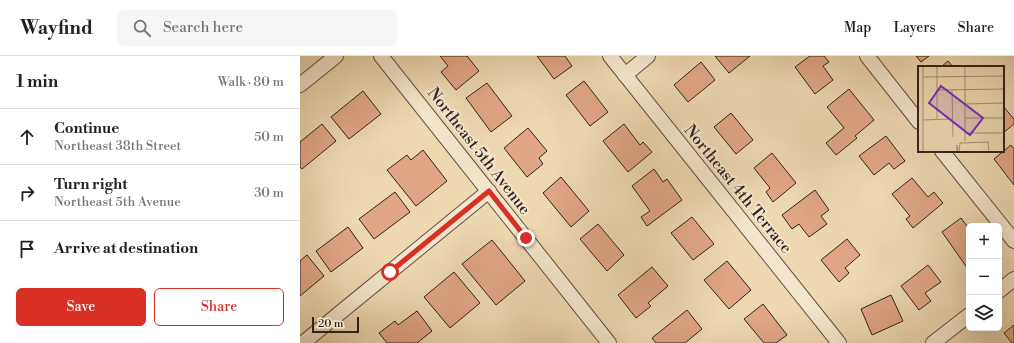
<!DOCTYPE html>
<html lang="en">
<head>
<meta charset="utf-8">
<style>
  body { margin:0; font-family:"Libre Bodoni",serif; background:#f6f6f6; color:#202124 }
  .controls { position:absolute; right:12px; bottom:12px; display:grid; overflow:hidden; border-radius:6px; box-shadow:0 4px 16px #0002 }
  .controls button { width:36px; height:36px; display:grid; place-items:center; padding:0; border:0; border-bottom:1px solid #e0e0e0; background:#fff; color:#202124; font:20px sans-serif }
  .scale { position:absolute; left:12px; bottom:10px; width:47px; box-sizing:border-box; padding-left:4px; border:2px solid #31231c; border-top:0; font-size:11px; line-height:14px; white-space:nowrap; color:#31231c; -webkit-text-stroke:3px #f3e6cc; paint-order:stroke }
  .stop { position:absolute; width:12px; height:12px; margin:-9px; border:3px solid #d93025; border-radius:50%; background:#fff }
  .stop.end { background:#d93025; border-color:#fff; box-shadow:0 1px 4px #0008 }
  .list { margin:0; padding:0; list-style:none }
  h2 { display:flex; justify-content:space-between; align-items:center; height:52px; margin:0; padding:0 16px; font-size:17px }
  h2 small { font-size:13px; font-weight:400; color:#757577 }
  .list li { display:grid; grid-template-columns:26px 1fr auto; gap:12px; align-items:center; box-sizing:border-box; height:56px; padding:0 16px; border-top:1px solid #e0e0e0 }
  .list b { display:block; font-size:15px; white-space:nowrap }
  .list p { margin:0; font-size:13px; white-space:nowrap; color:#757577 }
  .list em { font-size:13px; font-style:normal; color:#757577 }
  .actions { display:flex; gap:8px; padding:12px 16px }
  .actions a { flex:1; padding:9px 0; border:1px solid #d93025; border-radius:6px; text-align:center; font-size:14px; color:#d93025 }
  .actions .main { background:#d93025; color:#fff }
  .icon { flex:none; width:22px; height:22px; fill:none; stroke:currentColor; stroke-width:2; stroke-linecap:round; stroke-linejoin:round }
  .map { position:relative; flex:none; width:714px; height:287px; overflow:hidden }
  header { display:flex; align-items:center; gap:24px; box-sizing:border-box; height:56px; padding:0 20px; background:#fff; border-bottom:1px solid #e0e0e0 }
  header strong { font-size:19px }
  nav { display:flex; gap:22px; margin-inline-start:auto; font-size:14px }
  .search { width:280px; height:36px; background:#f6f6f6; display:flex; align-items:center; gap:10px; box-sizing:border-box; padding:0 14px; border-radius:6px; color:#757577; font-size:15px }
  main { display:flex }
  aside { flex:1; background:#fff }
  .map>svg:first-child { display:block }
  .building { fill:#e0a583; stroke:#31231c }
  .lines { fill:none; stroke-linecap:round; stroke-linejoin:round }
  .minor-casing { stroke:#605041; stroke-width:16 }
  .minor { stroke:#f3e6cc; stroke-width:14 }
  .route { stroke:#d93025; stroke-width:5 }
  .labels { text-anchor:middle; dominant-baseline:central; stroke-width:4; stroke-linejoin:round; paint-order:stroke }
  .street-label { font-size:16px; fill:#31231c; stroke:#f3e6cc }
  .inset-road { fill:none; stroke:#a29075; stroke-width:1 }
  .view { fill:#7b2cbf; fill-opacity:0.15; stroke:#7b2cbf; stroke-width:2 }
  .inset-edge { fill:none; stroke:#31231c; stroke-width:2 }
</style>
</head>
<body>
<header>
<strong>Wayfind</strong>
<div class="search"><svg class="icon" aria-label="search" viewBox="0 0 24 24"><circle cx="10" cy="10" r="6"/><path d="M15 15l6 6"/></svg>Search here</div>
<nav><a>Map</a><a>Layers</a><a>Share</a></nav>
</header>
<main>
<aside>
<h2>1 min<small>Walk · 80 m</small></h2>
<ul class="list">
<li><svg class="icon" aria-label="ahead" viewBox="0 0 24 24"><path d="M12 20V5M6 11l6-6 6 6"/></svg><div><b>Continue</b><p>Northeast 38th Street</p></div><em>50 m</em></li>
<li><svg class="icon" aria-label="right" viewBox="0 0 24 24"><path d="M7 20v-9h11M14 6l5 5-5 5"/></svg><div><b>Turn right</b><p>Northeast 5th Avenue</p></div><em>30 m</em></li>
<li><svg class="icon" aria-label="arrive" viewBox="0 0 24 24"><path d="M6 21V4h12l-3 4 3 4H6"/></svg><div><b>Arrive at destination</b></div></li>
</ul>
<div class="actions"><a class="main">Save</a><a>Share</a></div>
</aside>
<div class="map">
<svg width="714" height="287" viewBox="0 0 714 287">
  <rect width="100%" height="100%" fill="#edd8b0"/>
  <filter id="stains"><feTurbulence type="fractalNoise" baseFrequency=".005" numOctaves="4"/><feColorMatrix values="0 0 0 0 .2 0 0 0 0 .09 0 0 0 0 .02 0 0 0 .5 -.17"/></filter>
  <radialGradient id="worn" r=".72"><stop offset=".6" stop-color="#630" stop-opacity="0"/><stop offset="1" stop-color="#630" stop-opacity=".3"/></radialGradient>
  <g class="building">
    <polygon points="140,0 167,0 179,15 156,34 141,16 148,10"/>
    <polygon points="237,0 265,0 272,10 254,23"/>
    <polygon points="415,0 450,0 429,17"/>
    <polygon points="510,0 524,0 529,6 523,10 533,24 515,38 495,11"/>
    <polygon points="616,0 629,0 621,6"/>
    <polygon points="648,5 653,11 641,11"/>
    <polygon points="401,6 415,24 388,46 374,29"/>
    <polygon points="284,25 308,56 290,70 266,39"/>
    <polygon points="187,27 212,60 191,76 166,42"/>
    <polygon points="549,33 574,64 555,80 557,82 536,99 526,87 544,72 527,51"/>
    <polygon points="63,35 81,58 49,83 31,61"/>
    <polygon points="703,50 714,63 714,68 703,77"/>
    <polygon points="431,57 453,84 436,98 414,71"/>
    <polygon points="22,68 36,85 2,113 0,111 0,86"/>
    <polygon points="324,68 340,89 343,86 352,96 328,116 303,85"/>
    <polygon points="228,72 247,95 239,102 243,108 227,121 204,92"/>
    <polygon points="586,80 605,105 594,113 589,107 574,119 559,100"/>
    <polygon points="711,89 714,93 714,129 694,103"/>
    <polygon points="123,94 147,125 116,150 87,114 107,99 111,104"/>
    <polygon points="472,97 496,127 473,146 466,136 470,132 454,112"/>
    <polygon points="354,113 363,126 367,123 382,144 347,170 341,161 350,155 332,130"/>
    <polygon points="261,121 289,155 271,171 243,137"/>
    <polygon points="612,122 628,141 634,136 643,147 613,172 606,163 610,160 592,138"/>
    <polygon points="515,134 529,154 521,160 527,168 509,181 499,168 492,173 482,159"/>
    <polygon points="95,136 110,156 74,183 59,163"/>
    <polygon points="392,161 414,188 393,204 371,177"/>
    <polygon points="661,162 669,173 669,212 668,213 642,176"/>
    <polygon points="298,168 324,199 307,215 280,183"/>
    <polygon points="48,171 63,192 31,216 16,195"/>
    <polygon points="547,183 560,199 545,212 549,217 539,226 521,204"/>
    <polygon points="192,184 225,225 196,249 162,208"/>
    <polygon points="7,199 24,220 0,240 0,205"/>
    <polygon points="427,205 451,234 429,253 404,224"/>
    <polygon points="628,209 641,226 625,237 631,245 619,254 601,230"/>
    <polygon points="352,211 368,230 348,247 351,250 336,262 318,239"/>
    <polygon points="154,216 180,247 150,272 124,241"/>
    <polygon points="591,239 603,265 572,279 561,253"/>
    <polygon points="463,248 487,279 476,287 464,287 444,263"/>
    <polygon points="387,254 402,273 385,287 356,287 352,282"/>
    <polygon points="117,255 132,275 117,287 87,287 79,277 95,265 98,269"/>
    <polygon points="714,269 714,287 712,287 704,277"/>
  </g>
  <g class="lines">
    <defs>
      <g id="minor">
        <polyline points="81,0 309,287"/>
        <polyline points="310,0 539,287"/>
        <polyline points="567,0 619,66"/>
        <polyline points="325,19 348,0"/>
        <polyline points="0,29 36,0"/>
        <polyline points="642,95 714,185"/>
        <polyline points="699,235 714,223"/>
        <polyline points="3,287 189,135"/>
        <polyline points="633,287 669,259"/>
      </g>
    </defs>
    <use href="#minor" class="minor-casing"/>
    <use href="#minor" class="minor"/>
  </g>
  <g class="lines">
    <polyline class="route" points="90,216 189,135 226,182"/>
  </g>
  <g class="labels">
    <g class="street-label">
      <text transform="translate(179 95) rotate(52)">Northeast 5th Avenue</text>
      <text transform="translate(438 133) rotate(51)">Northeast 4th Terrace</text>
    </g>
  </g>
  <g transform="translate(618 10)">
    <rect width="86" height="86" fill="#edd8b0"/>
    <path class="inset-road" d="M5,0V86M19,0V53M47,0V75M5,11L86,10M19,24L86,23M34,24L35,71M47,38L86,37M47,52H86M5,54L34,53M47,67H86M39,86V79L40,86M41,86L42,77L70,76L71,86"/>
    <path class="view" d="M23,20L65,52L52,69L11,37Z"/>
    <rect width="86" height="86" class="inset-edge"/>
  </g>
  <rect width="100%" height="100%" filter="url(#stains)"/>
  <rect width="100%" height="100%" fill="url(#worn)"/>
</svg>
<div class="controls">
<button>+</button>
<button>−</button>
<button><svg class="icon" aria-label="layers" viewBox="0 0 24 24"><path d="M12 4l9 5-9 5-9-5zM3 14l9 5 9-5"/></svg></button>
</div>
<div class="scale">20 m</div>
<div class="stop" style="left:90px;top:216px"></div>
<div class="stop end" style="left:226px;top:182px"></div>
</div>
</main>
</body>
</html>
